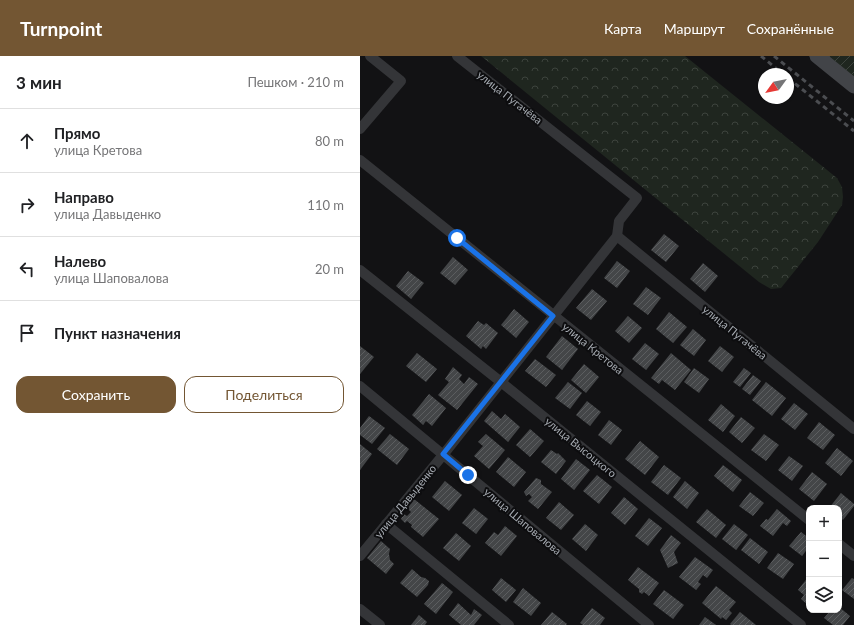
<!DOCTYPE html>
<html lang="ru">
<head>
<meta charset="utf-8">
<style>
  body { margin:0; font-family:Lato,sans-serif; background:#f6f6f6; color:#202124 }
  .controls { position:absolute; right:12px; bottom:12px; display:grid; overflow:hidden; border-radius:8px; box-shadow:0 1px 3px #0004 }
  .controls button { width:36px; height:36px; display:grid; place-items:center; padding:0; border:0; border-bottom:1px solid #e0e0e0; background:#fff; color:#202124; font:20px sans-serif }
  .compass { position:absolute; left:398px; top:12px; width:36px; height:36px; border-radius:50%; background:#fff; box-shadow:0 1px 3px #0004; rotate:237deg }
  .stop { position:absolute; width:12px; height:12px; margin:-9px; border:3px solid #1a73e8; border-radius:50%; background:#fff }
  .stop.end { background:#1a73e8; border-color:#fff; box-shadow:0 1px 4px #0008 }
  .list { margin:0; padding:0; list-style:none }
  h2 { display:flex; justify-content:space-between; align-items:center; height:52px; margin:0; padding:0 16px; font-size:17px }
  h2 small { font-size:13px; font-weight:400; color:#757577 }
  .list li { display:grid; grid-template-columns:26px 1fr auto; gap:12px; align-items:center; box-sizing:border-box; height:64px; padding:0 16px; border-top:1px solid #e0e0e0 }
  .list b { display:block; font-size:15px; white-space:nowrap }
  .list p { margin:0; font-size:13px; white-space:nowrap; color:#757577 }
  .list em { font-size:13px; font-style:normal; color:#757577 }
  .actions { display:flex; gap:8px; padding:12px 16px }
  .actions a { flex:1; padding:9px 0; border:1px solid #735633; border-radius:12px; text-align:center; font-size:14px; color:#735633 }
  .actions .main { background:#735633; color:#fff }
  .icon { flex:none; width:22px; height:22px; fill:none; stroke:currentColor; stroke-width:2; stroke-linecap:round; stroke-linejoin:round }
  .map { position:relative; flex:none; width:494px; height:569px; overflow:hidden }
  header { display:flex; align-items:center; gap:24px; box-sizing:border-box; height:56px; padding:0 20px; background:#735633; color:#fff }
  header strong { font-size:19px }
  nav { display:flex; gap:22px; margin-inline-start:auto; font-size:14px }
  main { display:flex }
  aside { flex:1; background:#fff }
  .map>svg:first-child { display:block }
  .forest { fill:url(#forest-crowns) }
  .garden { fill:url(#garden-furrows) }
  .building { fill:url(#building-hatch) }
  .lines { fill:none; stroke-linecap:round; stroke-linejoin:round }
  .street { stroke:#343538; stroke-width:10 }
  .secondary { stroke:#424448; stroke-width:15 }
  .rail { stroke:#4b4d51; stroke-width:3; stroke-dasharray:5 4; stroke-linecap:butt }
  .route { stroke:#1a73e8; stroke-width:5 }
  .labels { text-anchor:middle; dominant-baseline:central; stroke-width:4; stroke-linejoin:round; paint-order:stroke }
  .street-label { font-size:11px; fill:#a6abb2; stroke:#0d0d0f }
</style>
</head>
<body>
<header>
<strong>Turnpoint</strong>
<nav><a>Карта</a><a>Маршрут</a><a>Сохранённые</a></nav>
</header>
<main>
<aside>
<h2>3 мин<small>Пешком · 210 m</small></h2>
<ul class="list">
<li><svg class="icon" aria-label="ahead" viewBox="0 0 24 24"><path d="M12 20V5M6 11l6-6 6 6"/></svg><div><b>Прямо</b><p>улица Кретова</p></div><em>80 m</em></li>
<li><svg class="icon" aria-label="right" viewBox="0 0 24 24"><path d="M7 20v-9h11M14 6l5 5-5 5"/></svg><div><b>Направо</b><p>улица Давыденко</p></div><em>110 m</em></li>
<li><svg class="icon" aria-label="left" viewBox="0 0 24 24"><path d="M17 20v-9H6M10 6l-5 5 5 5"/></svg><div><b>Налево</b><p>улица Шаповалова</p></div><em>20 m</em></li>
<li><svg class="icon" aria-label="arrive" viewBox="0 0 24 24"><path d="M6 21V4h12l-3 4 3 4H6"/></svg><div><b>Пункт назначения</b></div></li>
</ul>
<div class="actions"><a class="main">Сохранить</a><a>Поделиться</a></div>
</aside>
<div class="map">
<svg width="494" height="569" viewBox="0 0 494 569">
  <defs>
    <pattern id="forest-crowns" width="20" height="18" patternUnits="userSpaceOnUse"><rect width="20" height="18" fill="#1f261f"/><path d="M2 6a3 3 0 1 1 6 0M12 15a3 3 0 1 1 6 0" fill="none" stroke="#3d433d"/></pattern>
    <pattern id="garden-furrows" width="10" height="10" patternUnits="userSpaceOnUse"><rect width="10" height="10" fill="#1f261f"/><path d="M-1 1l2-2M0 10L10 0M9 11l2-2" fill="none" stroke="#3d433d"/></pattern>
    <pattern id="building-hatch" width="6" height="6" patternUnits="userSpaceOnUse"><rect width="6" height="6" fill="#444648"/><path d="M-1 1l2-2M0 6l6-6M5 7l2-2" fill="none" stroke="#5c5e60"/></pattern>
  </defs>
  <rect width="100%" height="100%" fill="#121214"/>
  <polygon class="forest" points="121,0 325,0 477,122 482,131 483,141 482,149 458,186 421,232 411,233 399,226"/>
  <polygon class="garden" points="449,0 494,0 494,37"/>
  <g class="building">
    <polygon points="304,178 319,190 306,206 291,194"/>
    <polygon points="93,201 108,214 95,229 80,217"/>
    <polygon points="257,205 270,215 257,232 244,222"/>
    <polygon points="343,207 358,220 345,236 330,223"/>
    <polygon points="48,215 64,227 51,243 36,230"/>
    <polygon points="286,231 301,242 288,259 273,248"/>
    <polygon points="232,233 247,245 231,264 216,252"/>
    <polygon points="154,253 169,266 156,282 141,269"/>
    <polygon points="309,256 327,271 313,287 296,273"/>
    <polygon points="268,260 282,272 269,287 255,275"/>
    <polygon points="118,265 124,269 126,267 138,277 126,293 123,290 121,293 106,280"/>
    <polygon points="333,273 346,284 334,300 320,289"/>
    <polygon points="202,280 218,293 202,314 186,301"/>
    <polygon points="285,287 299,298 286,314 272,303"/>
    <polygon points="0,290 14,301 0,318"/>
    <polygon points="360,290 374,301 362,316 348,305"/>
    <polygon points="57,297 77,313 66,326 46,310"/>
    <polygon points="311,297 331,314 315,334 302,324 299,328 291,322"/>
    <polygon points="175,303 196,319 186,331 165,315"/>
    <polygon points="224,308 239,321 226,337 211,324"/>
    <polygon points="93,311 102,319 99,323 104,328 109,321 118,328 97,354 78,339 89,326 85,323"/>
    <polygon points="334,312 349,323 339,337 324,326"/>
    <polygon points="384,312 391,317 380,331 373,326"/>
    <polygon points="393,319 401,325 390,339 382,333"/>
    <polygon points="208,326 222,337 210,353 195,342"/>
    <polygon points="406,326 426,342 412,360 392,344"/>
    <polygon points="69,338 86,352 72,370 66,365 63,369 52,359"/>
    <polygon points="227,345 241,356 230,370 216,359"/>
    <polygon points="434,347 448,358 435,374 421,363"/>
    <polygon points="361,348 375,360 363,376 348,364"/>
    <polygon points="132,355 141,363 145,358 160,371 148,386 124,365"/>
    <polygon points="9,360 25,372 12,388 0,379 0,372"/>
    <polygon points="381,361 395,372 382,387 369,376"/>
    <polygon points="249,364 262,374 251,389 238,379"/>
    <polygon points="459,366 475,379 463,394 447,382"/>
    <polygon points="170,373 184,385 170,401 156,389"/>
    <polygon points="30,378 49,393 37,409 17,393"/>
    <polygon points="126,378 145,394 129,413 114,400 123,390 118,386"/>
    <polygon points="404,378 419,389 406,405 391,394"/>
    <polygon points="280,385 299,401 285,419 265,403"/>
    <polygon points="0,388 12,398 0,414"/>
    <polygon points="477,392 493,405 481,420 465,407"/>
    <polygon points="191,394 197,398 198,397 206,405 196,418 181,406"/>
    <polygon points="429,400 443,410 432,425 418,414"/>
    <polygon points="148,401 166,416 154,431 136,416"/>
    <polygon points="216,403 230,414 214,434 201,423"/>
    <polygon points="304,409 321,422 308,439 291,426"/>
    <polygon points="363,409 382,424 373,436 354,420"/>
    <polygon points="452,416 467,428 454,445 439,433"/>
    <polygon points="237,419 252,431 239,448 223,435"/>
    <polygon points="176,422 181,424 181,428 192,436 178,453 168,445 172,441 169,438 166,440 164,436"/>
    <polygon points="85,425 102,439 89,455 72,441"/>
    <polygon points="325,425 339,437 327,453 313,441"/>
    <polygon points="390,436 404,447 393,460 379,450"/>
    <polygon points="481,437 494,448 494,450 483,464 479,461 479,452 469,452"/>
    <polygon points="264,441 278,453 265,469 251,457"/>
    <polygon points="54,443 79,463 63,481 51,471 52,469 47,465 45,467 41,463 44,458 47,460 51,456 47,452"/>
    <polygon points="199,446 214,459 201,474 186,462"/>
    <polygon points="114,452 128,463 116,478 102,467"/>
    <polygon points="347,453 366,469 356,482 336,466"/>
    <polygon points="417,453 431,465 427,470 423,467 413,480 400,470 406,463 408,464"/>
    <polygon points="289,462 302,472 288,490 275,480"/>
    <polygon points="225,468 238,479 226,495 212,483"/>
    <polygon points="374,468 388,479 376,494 362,483"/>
    <polygon points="145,470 157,480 141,500 125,487 134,476 138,479"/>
    <polygon points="441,476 449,482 449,491 442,500 429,490"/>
    <polygon points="96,477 111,490 99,505 83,492"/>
    <polygon points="311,479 321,487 314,496 318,507 308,512 300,494"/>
    <polygon points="390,482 408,496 399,508 381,494"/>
    <polygon points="21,485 30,493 29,498 30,504 34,508 26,518 7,502"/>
    <polygon points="418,497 434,508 423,523 407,512"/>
    <polygon points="335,501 353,514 347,522 343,519 338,526 341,528 336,534 319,521"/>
    <polygon points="278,511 299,527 289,540 284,536 282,538 279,536 279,533 268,524"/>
    <polygon points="52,513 61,521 65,522 69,525 68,529 57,541 40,527"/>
    <polygon points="448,521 449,522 449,550 441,543 444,539 438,534"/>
    <polygon points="141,522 156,534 146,546 132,534"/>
    <polygon points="492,522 494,523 494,543 482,534"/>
    <polygon points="82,527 93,536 76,558 64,548"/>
    <polygon points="356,530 376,546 369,554 372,557 366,564 362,561 361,563 342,547"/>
    <polygon points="163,532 181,547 171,560 153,546"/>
    <polygon points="304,534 324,549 313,563 293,548"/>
    <polygon points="98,547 111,559 114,553 122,559 114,569 101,569 89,559"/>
    <polygon points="479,551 490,560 483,569 473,569 464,562 471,554 479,554"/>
    <polygon points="232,552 245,562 240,569 223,569 220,567"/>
    <polygon points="192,556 207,568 206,569 181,569"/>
    <polygon points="380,556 396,569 371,569 370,568"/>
    <polygon points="59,559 67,566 65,569 51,569"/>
    <polygon points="345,561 356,569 339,569"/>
  </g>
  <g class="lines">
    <g class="street">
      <polyline points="0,73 41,25 10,0"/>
      <polyline points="0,104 449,464"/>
      <polyline points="257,180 494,373"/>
      <polyline points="0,214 141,326 441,569"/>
      <polyline points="0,330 289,569"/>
      <polyline points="26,468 149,569"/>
      <polyline points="479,488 494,500"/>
      <polyline points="0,500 83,399 257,180 259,165 277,142 97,0"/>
      <polyline points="0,553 20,569"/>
    </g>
    <polyline class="secondary" points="457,0 494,30"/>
    <g class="rail">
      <polyline points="401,0 423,18"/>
      <polyline points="414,0 494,65"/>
      <polyline points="428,22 494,75"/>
    </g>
  </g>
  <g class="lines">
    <polyline class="route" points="97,182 193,260 83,398 108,419"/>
  </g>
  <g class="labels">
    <g class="street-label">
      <text transform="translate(150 41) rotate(38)">улица Пугачёва</text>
      <text transform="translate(375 276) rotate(39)">улица Пугачёва</text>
      <text transform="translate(233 292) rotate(39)">улица Кретова</text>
      <text transform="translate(221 391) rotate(39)">улица Высоцкого</text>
      <text transform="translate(45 445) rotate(-51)">улица Давыденко</text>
      <text transform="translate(163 465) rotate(40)">улица Шаповалова</text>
    </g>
  </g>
</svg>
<div class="controls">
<button>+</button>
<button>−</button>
<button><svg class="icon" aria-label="layers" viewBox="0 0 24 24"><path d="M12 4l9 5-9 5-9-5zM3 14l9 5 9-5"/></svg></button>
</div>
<svg class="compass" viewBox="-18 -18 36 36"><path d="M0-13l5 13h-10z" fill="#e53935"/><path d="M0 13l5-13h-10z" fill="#757577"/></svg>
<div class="stop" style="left:97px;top:182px"></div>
<div class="stop end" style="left:108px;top:419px"></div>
</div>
</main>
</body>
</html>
